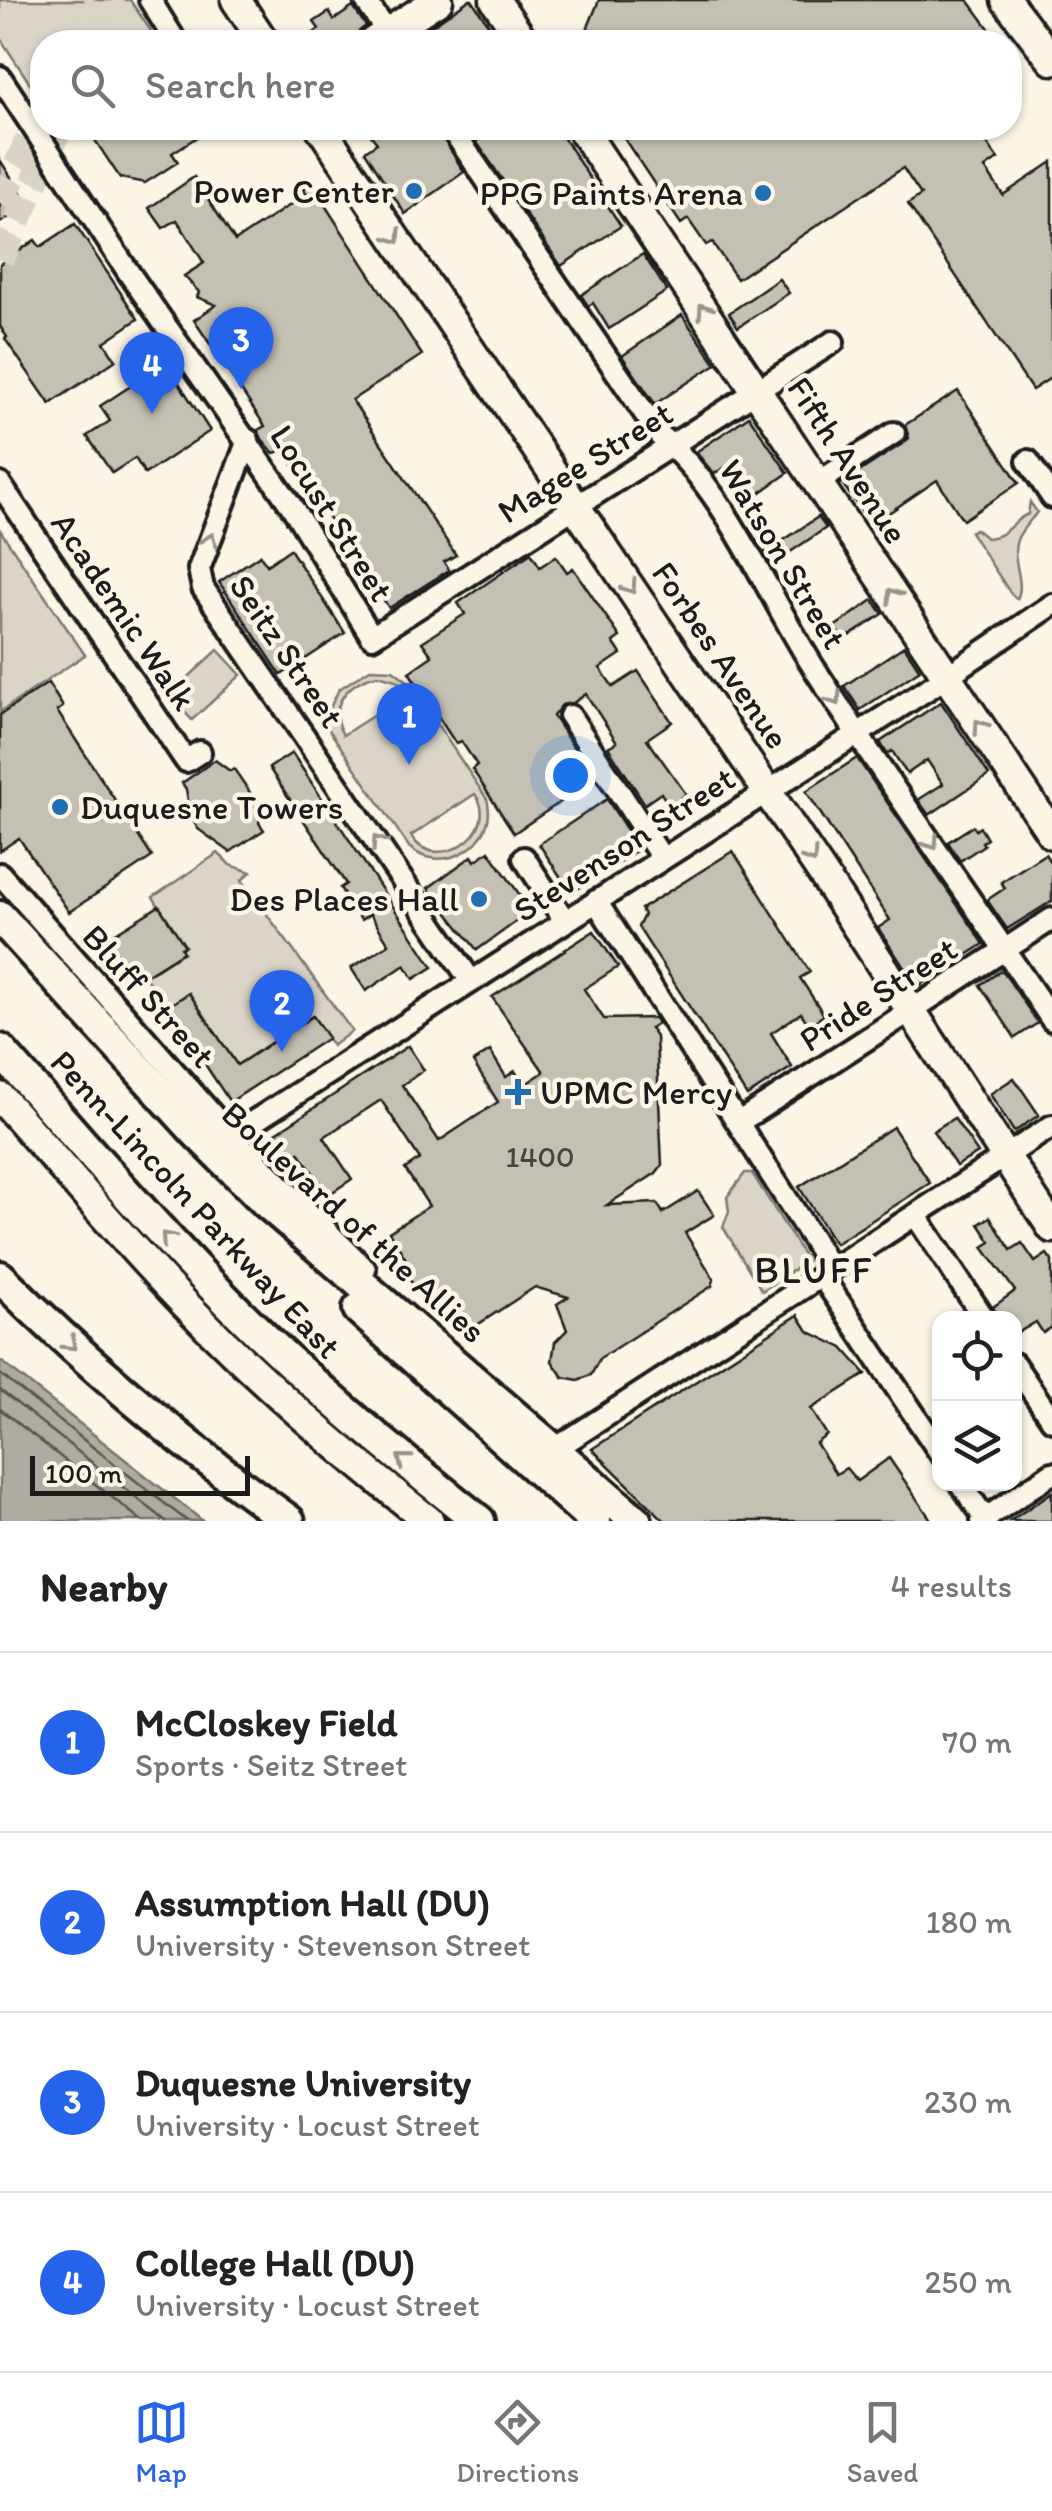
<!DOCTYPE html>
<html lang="en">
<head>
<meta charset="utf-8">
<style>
  body { margin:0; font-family:Itim,sans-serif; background:#f6f6f6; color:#222 }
  .controls { position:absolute; right:30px; bottom:30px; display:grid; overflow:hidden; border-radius:20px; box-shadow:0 2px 8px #0004 }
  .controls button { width:90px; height:90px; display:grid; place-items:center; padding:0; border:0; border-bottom:2px solid #e0e0e0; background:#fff; color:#222; font:50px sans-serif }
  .scale { position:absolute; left:30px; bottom:25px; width:220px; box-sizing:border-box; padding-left:10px; border:5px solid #1c1c1c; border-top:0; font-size:28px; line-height:35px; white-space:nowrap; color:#1c1c1c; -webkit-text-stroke:8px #fcf5e5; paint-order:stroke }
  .you { position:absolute; left:570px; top:775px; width:35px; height:35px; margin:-25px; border:8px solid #fff; border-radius:50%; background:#1a73e8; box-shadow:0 0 0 15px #1a73e833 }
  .badge { display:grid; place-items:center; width:65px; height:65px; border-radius:50%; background:#2563eb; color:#fff; font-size:32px; font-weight:700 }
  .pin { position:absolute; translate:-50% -82px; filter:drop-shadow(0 2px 5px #0008) }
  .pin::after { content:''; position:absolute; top:52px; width:35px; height:30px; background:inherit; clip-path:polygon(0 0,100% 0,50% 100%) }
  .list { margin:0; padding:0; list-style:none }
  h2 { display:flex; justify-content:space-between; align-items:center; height:130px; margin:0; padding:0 40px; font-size:42px }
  h2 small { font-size:32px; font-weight:400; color:#767676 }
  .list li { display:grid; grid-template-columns:65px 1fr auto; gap:30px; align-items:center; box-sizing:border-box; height:180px; padding:0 40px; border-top:2px solid #e0e0e0 }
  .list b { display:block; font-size:38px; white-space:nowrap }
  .list p { margin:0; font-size:32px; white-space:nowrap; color:#767676 }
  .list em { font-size:32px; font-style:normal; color:#767676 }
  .icon { flex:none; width:55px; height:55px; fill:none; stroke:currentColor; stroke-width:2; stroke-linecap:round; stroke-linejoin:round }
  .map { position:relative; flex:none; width:1052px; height:1521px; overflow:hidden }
  .search { position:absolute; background:#fff; box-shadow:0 2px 8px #0004; left:30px; right:30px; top:30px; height:110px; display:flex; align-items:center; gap:25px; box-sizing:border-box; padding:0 35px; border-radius:40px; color:#767676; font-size:38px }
  .sheet { height:850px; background:#fff }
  nav { display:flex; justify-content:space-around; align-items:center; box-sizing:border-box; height:140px; border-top:2px solid #e0e0e0; background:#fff; font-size:28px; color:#767676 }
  nav a { display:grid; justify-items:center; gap:5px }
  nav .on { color:#2563eb }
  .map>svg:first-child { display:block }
  .green { fill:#dbd5c8; stroke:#7c7872; stroke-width:2.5; fill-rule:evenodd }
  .water { fill:#b0aba1; stroke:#75726c; stroke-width:2.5 }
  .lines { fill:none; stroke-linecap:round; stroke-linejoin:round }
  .shore { stroke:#575551; stroke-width:2.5 }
  .building { fill:#c4c0b3; stroke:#1c1c1c; stroke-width:2.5 }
  .major-tunnel { stroke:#dad4c7; stroke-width:28; stroke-dasharray:28 14; stroke-linecap:butt }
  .minor-casing { stroke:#1c1c1c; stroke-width:28 }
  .major-casing { stroke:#1c1c1c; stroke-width:35 }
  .highway-casing { stroke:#1c1c1c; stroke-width:38 }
  .minor { stroke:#fcf5e5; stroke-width:20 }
  .major { stroke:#fcf5e5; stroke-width:28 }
  .highway { stroke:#fcf5e5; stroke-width:30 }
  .oneway { stroke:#97938b }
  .poi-dot { fill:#1f6fb2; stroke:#fcf5e5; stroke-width:4 }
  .labels { text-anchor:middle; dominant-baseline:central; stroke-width:9; stroke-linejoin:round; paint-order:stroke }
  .number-label { font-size:30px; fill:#464542 }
  .poi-label { font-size:35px; fill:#1c1c1c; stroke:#fcf5e5; text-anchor:end }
  .street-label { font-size:35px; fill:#1c1c1c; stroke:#fcf5e5 }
  .neighbourhood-label { font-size:38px; letter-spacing:2.5px; fill:#1c1c1c; stroke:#fcf5e5 }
</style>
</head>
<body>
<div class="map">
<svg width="1052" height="1521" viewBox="0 0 1052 1521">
  <rect width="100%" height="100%" fill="#fcf5e5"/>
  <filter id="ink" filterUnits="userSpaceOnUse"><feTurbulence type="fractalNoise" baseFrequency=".01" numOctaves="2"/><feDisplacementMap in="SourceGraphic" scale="20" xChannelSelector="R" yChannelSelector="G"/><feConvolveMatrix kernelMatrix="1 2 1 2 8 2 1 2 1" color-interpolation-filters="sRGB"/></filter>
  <g filter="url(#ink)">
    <g class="green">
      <polygon points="0,0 130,0 151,31 134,42 42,42 42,102 0,38"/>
      <path d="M1030,502L1037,512C1031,521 1021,529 1017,540C1010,559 1026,582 1017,599L1011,594L970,532L975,529L986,538C1010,536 1009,522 1028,514Z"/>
      <polygon points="0,530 85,655 0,712"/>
      <polygon points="218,650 241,675 192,720 169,695"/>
      <path d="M370,669L393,670L409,682L487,799C500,843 442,878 409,847L310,702L317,697L328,712L339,689ZM378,675L396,680L408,693L343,735C326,707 348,681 378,675ZM475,794C503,832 435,876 411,836Z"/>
      <polygon points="218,853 230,865 251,872 242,880 352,1031 332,1046 312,1016 237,1065 189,993 167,1007 145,977 183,952 181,948 184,946 153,897"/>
      <polygon points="745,1173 752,1173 807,1261 762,1291 723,1227 729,1211 727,1197"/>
    </g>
    <polygon class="water" points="0,1361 2,1362 203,1521 0,1521"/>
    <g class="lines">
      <g class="shore">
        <polyline points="0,1374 187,1521"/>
        <polyline points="0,1390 166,1521"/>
        <polyline points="0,1409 142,1521"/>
      </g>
    </g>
    <g class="building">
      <polygon points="472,0 500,42 408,42 469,0"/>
      <polygon points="599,0 968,0 999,42 582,42"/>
      <polygon points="353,7 366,26 345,42 321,42 314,33 319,29 314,22 329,12 334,20"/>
      <polygon points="87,128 191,128 197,137 172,153 178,162 145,183 120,178"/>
      <polygon points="365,128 437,128 464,172 405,214 365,151 377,143"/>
      <polygon points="467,128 557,128 621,226 561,266"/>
      <polygon points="617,128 976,128 998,159 985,168 1003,195 1052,162 1052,377 1032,390 908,204 921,195 903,168 737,279 712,242 706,245 688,219 681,224"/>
      <polygon points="0,160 24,197 23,208 0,223"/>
      <polygon points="194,177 235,241 307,194 303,189 314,182 324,197 321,199 422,355 352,400 456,555 444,562 449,570 389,608 283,450 274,453 262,439 258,430 265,426 194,320 216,305 197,297 199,292 184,276 204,263 177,220 163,228 149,208"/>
      <polygon points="75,224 138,319 104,342 116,360 50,404 5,339 7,337 0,326 0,264 35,240 40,247"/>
      <polygon points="643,254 667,291 609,329 593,303 588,306 581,295"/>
      <polygon points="779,279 789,293 738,327 729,313"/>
      <polygon points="682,315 716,364 655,404 622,356"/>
      <polygon points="166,363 210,431 145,474 135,458 112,473 87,436 110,421 100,406"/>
      <polygon points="958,391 1019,483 963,520 937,480 871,525 842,483 902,444 909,438 905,425"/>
      <polygon points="749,416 788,473 758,494 750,483 740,490 724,468 714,474 696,452"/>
      <polygon points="818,517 826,528 771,565 764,553 768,550 759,537 769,530 778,544"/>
      <polygon points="290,549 345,633 281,675 219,582 260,555 267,565"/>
      <polygon points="531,553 540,567 556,556 567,572 573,568 620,637 613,642 621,654 600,668 613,687 638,671 672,722 647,739 686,794 670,807 661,793 645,804 608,747 617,742 586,694 573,703 562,705 553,716 582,760 564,772 577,791 514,833 472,769 477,765 461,741 456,744 409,672 432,656 422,642 465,614 458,603"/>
      <polygon points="873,600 883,614 843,640 834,627"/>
      <polygon points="904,646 920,670 860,710 844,686"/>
      <polygon points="48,683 63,707 57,711 152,857 69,912 19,838 0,851 0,715"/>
      <polygon points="941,702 989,775 929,815 918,800 943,784 927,760 907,774 892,751 887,754 880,742"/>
      <polygon points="292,753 433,967 414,979 405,965 366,991 351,968 389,944 370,914 361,920 340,888 346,884 269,768"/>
      <polygon points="857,758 984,944 917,987 878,928 890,920 806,791"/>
      <polygon points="215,760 230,771 234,769 262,810 259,823 264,830 230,852 198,829 192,819 195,817 185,803 188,801 186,789 182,783"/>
      <polygon points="607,799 639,849 571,893 539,844"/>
      <polygon points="973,826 976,830 980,827 987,839 982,842 984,845 960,861 948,842"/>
      <polygon points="489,851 531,911 477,950 428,888 472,856 475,861"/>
      <polygon points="733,851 810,972 800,978 824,1015 809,1025 801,1013 771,1033 792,1067 747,1096 638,927 644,915 641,909"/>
      <polygon points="1045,854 1052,865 1052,901 1007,929 987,900 1005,888 1001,882"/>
      <polygon points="159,906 185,946 181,948 183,952 135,982 109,941 113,938 111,936"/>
      <polygon points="594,931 618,967 584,989 604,1019 655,1018 658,1023 650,1028 656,1037 662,1165 656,1173 607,1205 657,1203 663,1213 698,1191 714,1215 685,1233 714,1279 712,1286 600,1358 591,1375 578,1380 563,1377 552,1361 555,1342 567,1330 557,1304 568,1297 535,1287 471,1329 466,1322 459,1326 441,1298 433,1303 420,1282 414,1286 402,1268 409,1264 389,1232 429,1206 405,1169 420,1159 381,1100 324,1137 352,1179 328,1195 299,1152 289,1159 273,1135 408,1046 424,1070 402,1085 439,1141 498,1102 473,1062 490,1051 506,1077 515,1071 524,1085 544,1072 492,997"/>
      <polygon points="1002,970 1038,1023 1015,1038 980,985"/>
      <polygon points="189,993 237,1065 313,1016 328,1038 230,1102 167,1007"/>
      <polygon points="1014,1078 1039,1115 1014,1132 990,1094"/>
      <polygon points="954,1118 978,1153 956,1166 933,1131"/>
      <polygon points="893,1127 930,1183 835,1244 799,1187"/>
      <polygon points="990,1217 1011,1250 1022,1243 1035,1262 1047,1254 1052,1261 1052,1327 1043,1333 1036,1322 1014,1335 1014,1318 998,1318 993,1307 1015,1291 983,1247 991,1242 979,1224"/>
      <polygon points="798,1315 808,1331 843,1348 866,1374 811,1409 827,1435 816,1443 836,1474 846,1468 857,1481 889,1458 932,1521 665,1521 592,1449"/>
      <polygon points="1052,1492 1052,1521 1010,1521 1036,1503"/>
    </g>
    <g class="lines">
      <g class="major-tunnel">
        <polyline points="74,42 95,0"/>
        <polyline points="96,42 105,23 124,0"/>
        <polyline points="0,204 42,111"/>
        <polyline points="0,260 59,128"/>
      </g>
      <defs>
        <g id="minor">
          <polyline points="150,0 176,42"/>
          <polyline points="365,0 394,42"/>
          <polyline points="0,77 131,276 292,507 372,637 833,342"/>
          <path d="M451,128L660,436C727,491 769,599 816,671C892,789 974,903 1052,1020"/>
          <polyline points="248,440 199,569 203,588 471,981"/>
          <polyline points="1028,461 1052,497"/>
          <polyline points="819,482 894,433"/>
          <polyline points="0,484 186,761 200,752"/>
          <polyline points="570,716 662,858"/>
          <polyline points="524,858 565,921"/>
          <polyline points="0,874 231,1136 365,1269"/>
          <polyline points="596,901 813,1240 823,1257 829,1287 940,1453"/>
          <polyline points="739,1122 1052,919"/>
          <polyline points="231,1136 937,683 1052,605"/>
          <polyline points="916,1216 984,1318"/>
          <polyline points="1014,1364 1052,1420"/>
          <polyline points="546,1440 555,1449 1052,1126"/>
          <polyline points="961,1484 987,1521"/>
          <polyline points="982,1521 1052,1473"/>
        </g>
        <g id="major">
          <polyline points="236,0 264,42"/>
          <polyline points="495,0 524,42"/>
          <polyline points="1006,0 1052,60"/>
          <polyline points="373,42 438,0"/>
          <polyline points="321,128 822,873 1052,1228"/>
          <polyline points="581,128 1052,834"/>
          <path d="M0,1097C73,1179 143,1264 221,1340C287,1405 357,1464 429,1521"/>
        </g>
        <g id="highway">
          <polyline points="0,917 196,1132 266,1202 636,1521"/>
          <path d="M0,1050C80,1140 157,1232 242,1316C316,1390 398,1456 479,1521"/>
          <path d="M0,1277C90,1367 186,1447 289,1521"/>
          <polyline points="359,1309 595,1521"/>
        </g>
      </defs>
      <use href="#minor" class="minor-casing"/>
      <use href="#major" class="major-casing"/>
      <use href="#highway" class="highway-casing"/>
      <use href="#minor" class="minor"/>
      <use href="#major" class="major"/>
      <use href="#highway" class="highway"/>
    </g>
    <defs><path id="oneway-chevron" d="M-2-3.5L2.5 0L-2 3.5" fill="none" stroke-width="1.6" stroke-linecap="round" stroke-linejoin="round" transform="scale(2.5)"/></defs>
    <g class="oneway">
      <use href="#oneway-chevron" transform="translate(395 237) rotate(56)"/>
      <use href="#oneway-chevron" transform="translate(704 310) rotate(-124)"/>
      <use href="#oneway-chevron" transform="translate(210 540) rotate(-70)"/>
      <use href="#oneway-chevron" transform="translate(630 587) rotate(56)"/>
      <use href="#oneway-chevron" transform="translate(893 595) rotate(-124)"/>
      <use href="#oneway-chevron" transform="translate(835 699) rotate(56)"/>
      <use href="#oneway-chevron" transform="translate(980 726) rotate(-124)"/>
      <use href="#oneway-chevron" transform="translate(378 842) rotate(-124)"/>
      <use href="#oneway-chevron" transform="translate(932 843) rotate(56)"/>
      <use href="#oneway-chevron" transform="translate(811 857) rotate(56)"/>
      <use href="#oneway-chevron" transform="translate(167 1238) rotate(-132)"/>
      <use href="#oneway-chevron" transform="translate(70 1344) rotate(44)"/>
      <use href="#oneway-chevron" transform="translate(403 1460) rotate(-141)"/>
    </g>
  </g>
  <g class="poi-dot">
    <circle cx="414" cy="191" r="10"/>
    <circle cx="763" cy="193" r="10"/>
    <circle cx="60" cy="807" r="10"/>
    <circle cx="479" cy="899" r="10"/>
    <path d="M513 1077h10v10h10v10h-10v10h-10v-10h-10v-10h10z"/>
  </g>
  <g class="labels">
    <g class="number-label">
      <text x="540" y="1156">1400</text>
    </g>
    <g class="poi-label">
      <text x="394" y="191">Power Center</text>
      <text x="743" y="193">PPG Paints Arena</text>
      <text x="80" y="807" text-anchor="start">Duquesne Towers</text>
      <text x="459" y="899">Des Places Hall</text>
      <text x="540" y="1092" text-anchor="start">UPMC Mercy</text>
    </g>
    <g class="street-label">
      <text transform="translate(848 460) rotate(57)">Fifth Avenue</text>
      <text transform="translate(585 462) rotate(-32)">Magee Street</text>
      <text transform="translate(332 513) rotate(58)">Locust Street</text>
      <text transform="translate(783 554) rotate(59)">Watson Street</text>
      <text transform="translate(124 611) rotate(56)">Academic Walk</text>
      <text transform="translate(287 651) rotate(56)">Seitz Street</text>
      <text transform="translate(721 655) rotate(56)">Forbes Avenue</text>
      <text transform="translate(624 844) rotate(-33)">Stevenson Street</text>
      <text transform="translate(878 994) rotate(-33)">Pride Street</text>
      <text transform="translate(149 996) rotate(48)">Bluff Street</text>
      <text transform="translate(196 1204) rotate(47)">Penn-Lincoln Parkway East</text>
      <text transform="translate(354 1222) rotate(42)">Boulevard of the Allies</text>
    </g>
    <g class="neighbourhood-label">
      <text x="814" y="1270">BLUFF</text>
    </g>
  </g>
</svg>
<div class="controls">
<button><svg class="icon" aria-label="locate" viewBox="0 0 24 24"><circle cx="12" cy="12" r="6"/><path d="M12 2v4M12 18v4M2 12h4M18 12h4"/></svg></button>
<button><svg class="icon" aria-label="layers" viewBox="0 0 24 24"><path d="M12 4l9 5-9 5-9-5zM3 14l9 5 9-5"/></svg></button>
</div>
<div class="scale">100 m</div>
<div class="you"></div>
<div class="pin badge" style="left:409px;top:765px">1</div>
<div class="pin badge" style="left:282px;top:1052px">2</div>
<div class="pin badge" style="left:241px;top:389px">3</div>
<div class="pin badge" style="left:152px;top:414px">4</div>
<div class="search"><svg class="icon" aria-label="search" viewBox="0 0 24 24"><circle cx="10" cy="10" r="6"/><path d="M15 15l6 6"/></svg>Search here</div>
</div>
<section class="sheet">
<h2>Nearby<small>4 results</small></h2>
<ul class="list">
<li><span class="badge">1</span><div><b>McCloskey Field</b><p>Sports · Seitz Street</p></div><em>70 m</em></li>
<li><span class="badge">2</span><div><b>Assumption Hall (DU)</b><p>University · Stevenson Street</p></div><em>180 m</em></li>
<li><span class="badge">3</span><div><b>Duquesne University</b><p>University · Locust Street</p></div><em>230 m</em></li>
<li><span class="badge">4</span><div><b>College Hall (DU)</b><p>University · Locust Street</p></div><em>250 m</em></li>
</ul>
</section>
<nav>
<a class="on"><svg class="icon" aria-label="map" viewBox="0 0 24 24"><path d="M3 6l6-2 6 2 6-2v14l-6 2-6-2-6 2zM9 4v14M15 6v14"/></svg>Map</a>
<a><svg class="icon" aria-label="directions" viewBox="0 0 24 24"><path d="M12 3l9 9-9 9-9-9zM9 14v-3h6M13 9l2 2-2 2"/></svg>Directions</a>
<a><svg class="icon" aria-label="saved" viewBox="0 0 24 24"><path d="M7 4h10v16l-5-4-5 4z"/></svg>Saved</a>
</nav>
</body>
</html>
